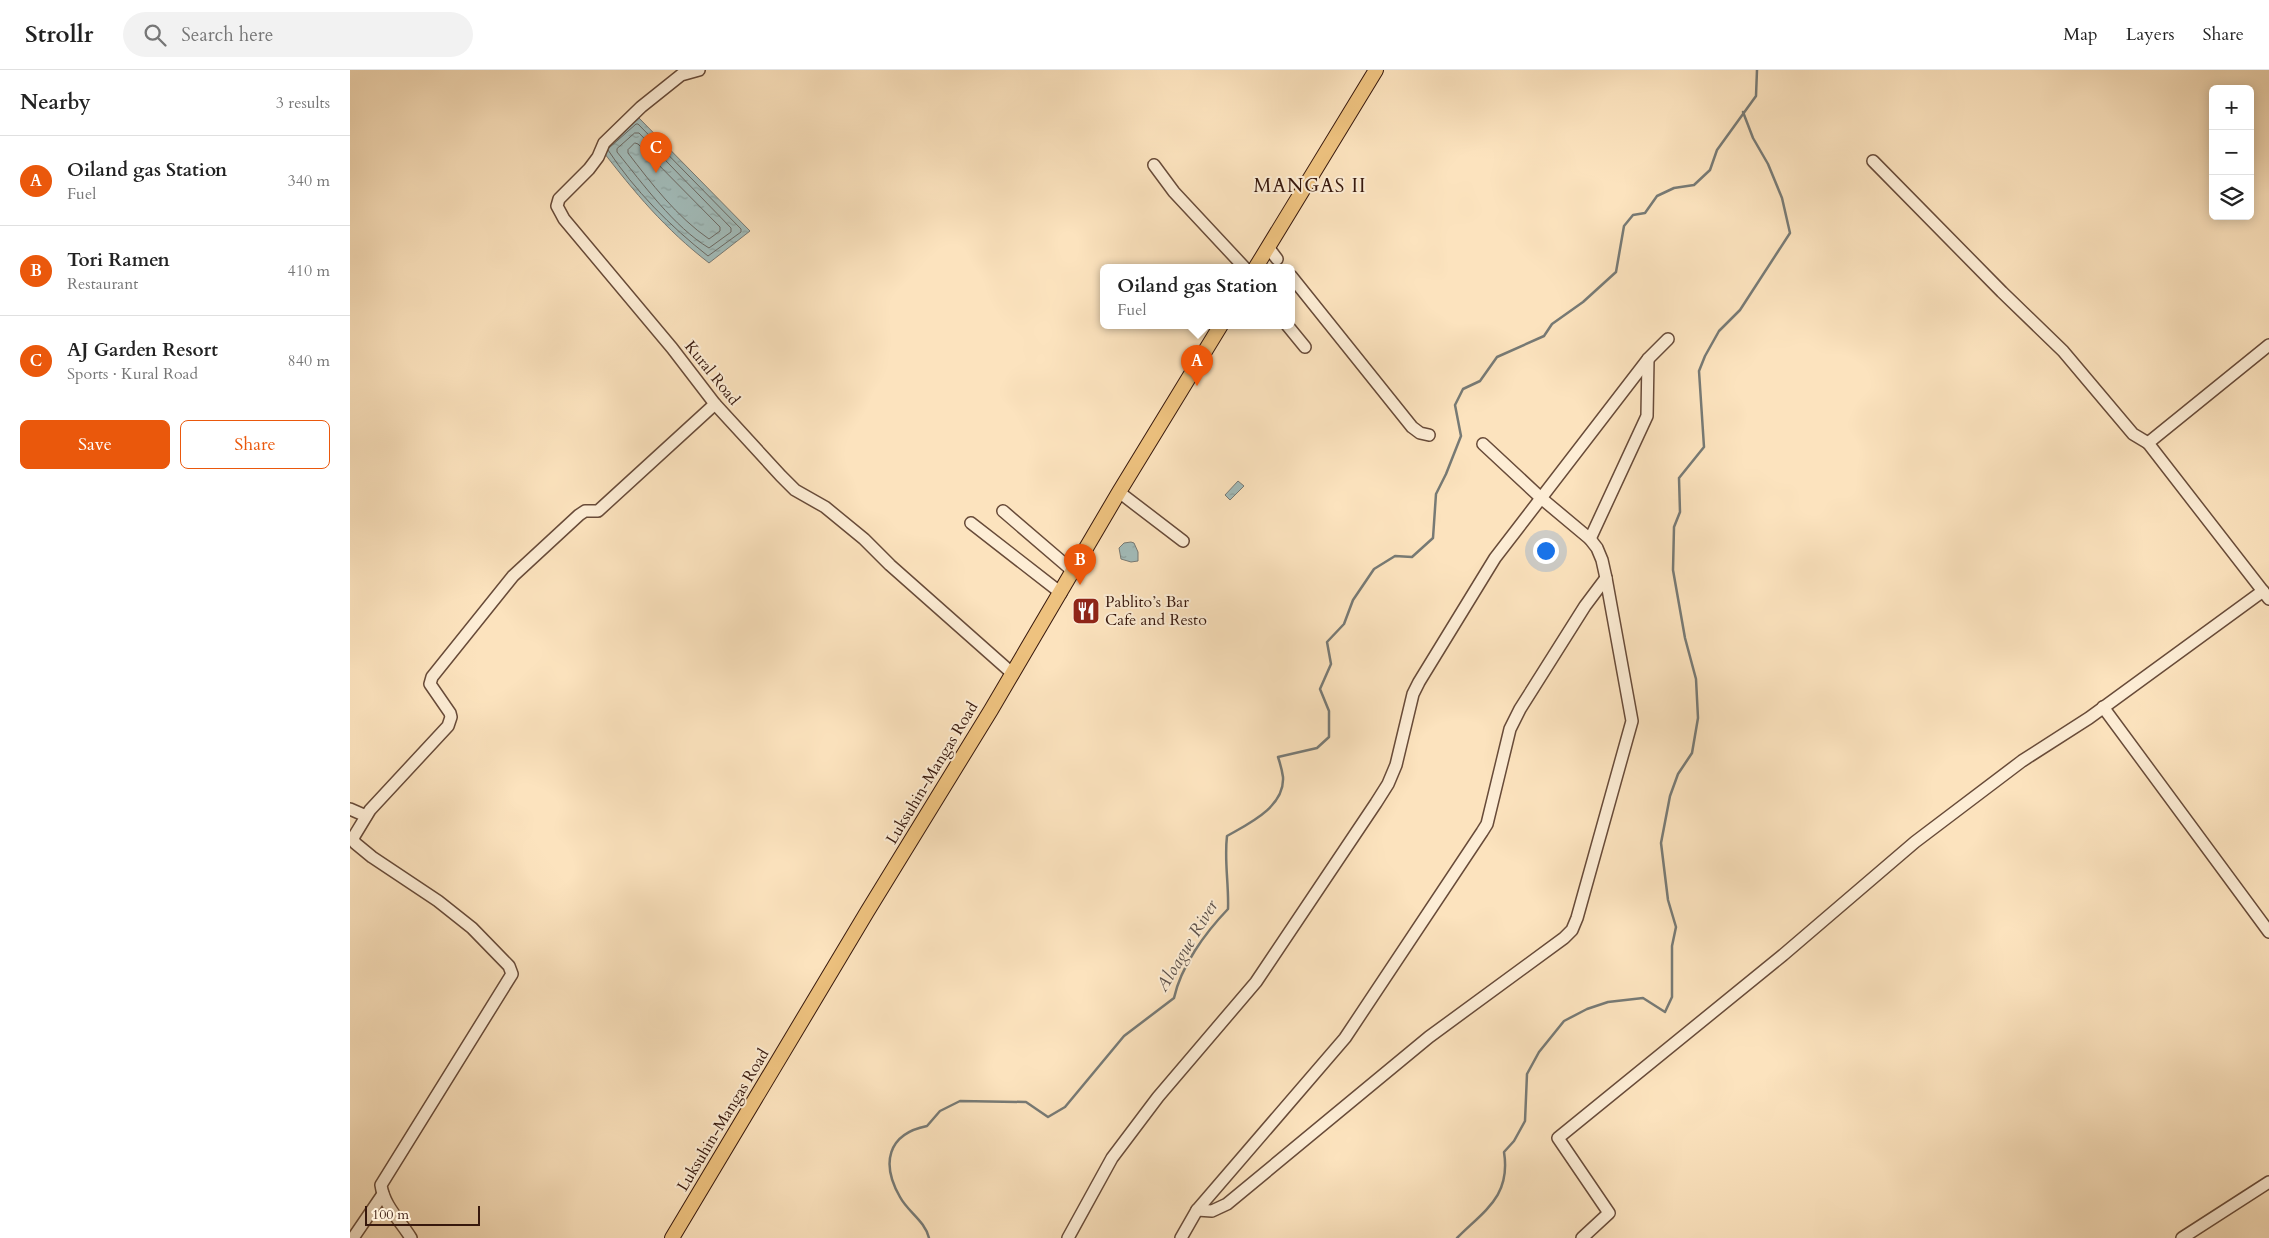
<!DOCTYPE html>
<html lang="en">
<head>
<meta charset="utf-8">
<style>
  body { margin:0; font-family:Cardo,serif; background:#f2f2f2; color:#222 }
  .controls { position:absolute; right:15px; top:15px; display:grid; overflow:hidden; border-radius:8px; box-shadow:0 2px 12px #0003 }
  .controls button { width:45px; height:45px; display:grid; place-items:center; padding:0; border:0; border-bottom:1px solid #e0e0e0; background:#fff; color:#222; font:25px sans-serif }
  .scale { position:absolute; left:15px; bottom:12px; width:115px; box-sizing:border-box; padding-left:5px; border:2px solid #37180d; border-top:0; font-size:14px; line-height:18px; white-space:nowrap; color:#37180d; -webkit-text-stroke:4px #fdedd5; paint-order:stroke }
  .you { position:absolute; left:1195px; top:480px; width:18px; height:18px; margin:-12px; border:4px solid #fff; border-radius:50%; background:#1a73e8; box-shadow:0 0 0 8px #1a73e833 }
  .badge { display:grid; place-items:center; width:32px; height:32px; border-radius:50%; background:#ea580c; color:#fff; font-size:16px; font-weight:700 }
  .pin { position:absolute; translate:-50% -41px; filter:drop-shadow(0 1px 2px #0008) }
  .pin::after { content:''; position:absolute; top:26px; width:18px; height:15px; background:inherit; clip-path:polygon(0 0,100% 0,50% 100%) }
  .popup { position:absolute; left:750px; top:194px; width:195px; height:65px; box-sizing:border-box; display:grid; place-content:center; border-radius:8px; background:#fff; filter:drop-shadow(0 1px 4px #0005); font-size:16px; white-space:nowrap; color:#767676 }
  .popup b { font-size:19px; color:#222 }
  .popup::after { content:''; position:absolute; left:50%; top:100%; margin-left:-10px; border:10px solid transparent; border-top-color:#fff }
  .list { margin:0; padding:0; list-style:none }
  h2 { display:flex; justify-content:space-between; align-items:center; height:65px; margin:0; padding:0 20px; font-size:21px }
  h2 small { font-size:16px; font-weight:400; color:#767676 }
  .list li { display:grid; grid-template-columns:32px 1fr auto; gap:15px; align-items:center; box-sizing:border-box; height:90px; padding:0 20px; border-top:1px solid #e0e0e0 }
  .list b { display:block; font-size:19px; white-space:nowrap }
  .list p { margin:0; font-size:16px; white-space:nowrap; color:#767676 }
  .list em { font-size:16px; font-style:normal; color:#767676 }
  .actions { display:flex; gap:10px; padding:15px 20px }
  .actions a { flex:1; padding:11px 0; border:1px solid #ea580c; border-radius:8px; text-align:center; font-size:18px; color:#ea580c }
  .actions .main { background:#ea580c; color:#fff }
  .icon { flex:none; width:28px; height:28px; fill:none; stroke:currentColor; stroke-width:2; stroke-linecap:round; stroke-linejoin:round }
  .map { position:relative; flex:none; width:1919px; height:1168px; overflow:hidden }
  header { display:flex; align-items:center; gap:30px; box-sizing:border-box; height:70px; padding:0 25px; background:#fff; border-bottom:1px solid #e0e0e0 }
  header strong { font-size:24px }
  nav { display:flex; gap:28px; margin-inline-start:auto; font-size:18px }
  .search { width:350px; height:45px; background:#f2f2f2; display:flex; align-items:center; gap:12px; box-sizing:border-box; padding:0 18px; border-radius:28px; color:#767676; font-size:19px }
  main { display:flex }
  aside { flex:1; background:#fff }
  .map>svg:first-child { display:block }
  .water { fill:url(#water-ripples); stroke:#777a75 }
  .lines { fill:none; stroke-linecap:round; stroke-linejoin:round }
  .shore { stroke:#6c6a64; stroke-width:1 }
  .stream { stroke:#777a75; stroke-width:2.5 }
  .minor-casing { stroke:#684b39; stroke-width:14 }
  .major-casing { stroke:#37180d; stroke-width:16 }
  .minor { stroke:#fdedd5; stroke-width:11 }
  .major { stroke:#eec27f; stroke-width:14 }
  .labels { text-anchor:middle; dominant-baseline:central; stroke-width:4; stroke-linejoin:round; paint-order:stroke }
  .street-label { font-size:16px; fill:#37180d; stroke:#fdedd5 }
  .poi-label { font-size:16px; fill:#37180d; stroke:#fdedd5; text-anchor:start }
  .water-label { font-size:18px; font-style:italic; fill:#5c514a; stroke:#fdedd5 }
  .quarter-label { font-size:19px; letter-spacing:1px; fill:#37180d; stroke:#fdedd5 }
</style>
</head>
<body>
<header>
<strong>Strollr</strong>
<div class="search"><svg class="icon" aria-label="search" viewBox="0 0 24 24"><circle cx="10" cy="10" r="6"/><path d="M15 15l6 6"/></svg>Search here</div>
<nav><a>Map</a><a>Layers</a><a>Share</a></nav>
</header>
<main>
<aside>
<h2>Nearby<small>3 results</small></h2>
<ul class="list">
<li><span class="badge">A</span><div><b>Oiland gas Station</b><p>Fuel</p></div><em>340 m</em></li>
<li><span class="badge">B</span><div><b>Tori Ramen</b><p>Restaurant</p></div><em>410 m</em></li>
<li><span class="badge">C</span><div><b>AJ Garden Resort</b><p>Sports · Kural Road</p></div><em>840 m</em></li>
</ul>
<div class="actions"><a class="main">Save</a><a>Share</a></div>
</aside>
<div class="map">
<svg width="1919" height="1168" viewBox="0 0 1919 1168">
  <defs>
    <pattern id="water-ripples" width="26" height="14" patternUnits="userSpaceOnUse" patternTransform="scale(1.25)"><rect width="26" height="14" fill="#a2bcba"/><path d="M2 4q2-2 4 0t4 0M15 11q2-2 4 0t4 0" fill="none" stroke="#8ca19f"/></pattern>
  </defs>
  <rect width="100%" height="100%" fill="#fce3be"/>
  <filter id="stains"><feTurbulence type="fractalNoise" baseFrequency=".004" numOctaves="4"/><feColorMatrix values="0 0 0 0 .2 0 0 0 0 .09 0 0 0 0 .02 0 0 0 .5 -.17"/></filter>
  <radialGradient id="worn" r=".72"><stop offset=".6" stop-color="#630" stop-opacity="0"/><stop offset="1" stop-color="#630" stop-opacity=".3"/></radialGradient>
  <g class="water">
    <path d="M287,46L400,161L359,193C315,159 285,123 251,79Z"/>
    <polygon points="888,411 894,416 880,430 875,425"/>
    <polygon points="781,472 784,473 788,482 788,491 781,492 771,489 769,478 774,473"/>
  </g>
  <g class="lines">
    <g class="shore">
      <path d="M285,63H289L381,158V162L359,178C324,157 293,114 267,82V79Z"/>
      <path d="M285,73L288,74L370,157V161L359,169C327,147 301,113 278,83V80Z"/>
      <path d="M258,80C284,120 321,157 358,186L391,162V159L288,54H286L259,78"/>
    </g>
    <g class="stream">
      <path d="M579,1168C575,1151 558,1142 550,1127C531,1094 537,1064 577,1056L590,1041L610,1031L676,1032L698,1047L715,1037L774,966L824,928C831,896 855,863 878,839C879,814 874,791 877,766C898,754 935,737 933,707C932,700 930,693 928,687L967,678L979,667V641L970,619L981,594L977,572L994,554L1003,530L1024,499L1045,486L1062,487L1083,468L1086,424L1096,404L1111,366L1105,335L1113,319L1130,311L1147,287L1194,266L1202,254L1233,232L1266,202L1274,156L1283,145L1295,143L1307,126L1324,118L1344,115L1360,100L1367,80L1406,26L1407,0"/>
      <path d="M1107,1168C1135,1140 1161,1126 1154,1082L1164,1071L1175,1051L1177,1004L1189,982L1214,951L1237,939L1258,932L1293,928L1315,942L1322,927V876L1326,857L1318,830L1311,773L1320,726L1328,704L1342,683L1348,648L1346,609L1335,568L1323,500L1324,457L1330,442L1329,408L1354,377L1349,301L1355,286L1369,261L1390,240L1440,163L1432,128L1418,94L1403,68L1393,42"/>
    </g>
    <defs>
      <g id="minor">
        <polyline points="349,0 331,5 291,37 254,73 248,87 239,99 209,129 207,136 214,149 322,278 365,334 431,406 445,420 475,437 514,469 540,495 663,604"/>
        <polyline points="1523,91 1652,222 1713,281 1783,364 1798,373"/>
        <polyline points="804,95 824,122 894,197"/>
        <polyline points="918,177 927,189"/>
        <polyline points="941,206 1062,357 1070,363 1079,365"/>
        <polyline points="937,255 955,277"/>
        <polyline points="1919,275 1798,373 1919,529"/>
        <polyline points="769,422 833,471"/>
        <polyline points="653,441 724,502"/>
        <polyline points="621,453 711,523"/>
        <polyline points="1240,469 1297,346 1298,289"/>
        <polyline points="1753,637 1919,862"/>
        <polyline points="0,739 16,746"/>
        <polyline points="847,1140 862,1141 877,1134 1079,967 1214,868 1222,860 1227,848 1282,651 1256,508 1252,490 1247,478 1240,469 1191,428 1133,374"/>
        <polyline points="3,1168 33,1124"/>
        <path d="M61,1168C50,1150 34,1136 31,1115L162,904L159,896L122,858L88,831L22,787L5,773L3,768L20,740L98,656L101,647L100,643L80,614L82,607L163,506L229,445L235,441H248L365,334"/>
        <polyline points="718,1168 762,1088 808,1027 906,912 1026,733 1038,714 1046,695 1063,624 1069,612 1145,488 1298,289 1318,269"/>
        <polyline points="831,1168 847,1140 995,968 1132,762 1137,754 1160,659 1170,639 1235,536 1256,508"/>
        <polyline points="1232,1168 1259,1143 1208,1068 1433,885 1565,772 1672,691 1739,648 1913,521"/>
        <polyline points="1832,1168 1919,1112"/>
      </g>
      <g id="major">
        <polyline points="906,197 1026,0"/>
        <polyline points="322,1168 517,842 641,640 769,422 871,255"/>
      </g>
    </defs>
    <use href="#minor" class="minor-casing"/>
    <use href="#major" class="major-casing"/>
    <use href="#minor" class="minor"/>
    <use href="#major" class="major"/>
  </g>
  <defs>
    <symbol id="restaurant-square" viewBox="-11 -11 22 22"><rect x="-9" y="-9" width="18" height="18" rx="4" fill="#8f2418" stroke="#fdedd5"/><path d="M-5-6h1v4h1v-4h1v4h1v-4h1v5L-1.5 .5V6h-2V.5L-5-1ZM5-6V6H3V1.5H1.5Q1.5-4 5-6Z" fill="#fff"/></symbol>
  </defs>
  <g fill-rule="evenodd">
    <use href="#restaurant-square" x="720" y="525" width="32" height="32"/>
  </g>
  <g class="labels">
    <g class="street-label">
      <text transform="translate(362 303) rotate(51)">Kural Road</text>
      <text transform="translate(582 703) rotate(-59)">Luksuhin-Mangas Road</text>
      <text transform="translate(373 1050) rotate(-59)">Luksuhin-Mangas Road</text>
    </g>
    <g class="poi-label">
      <text x="755" y="532">Pablito’s Bar<tspan x="755" dy="18">Cafe and Resto</tspan></text>
    </g>
    <g class="water-label">
      <text transform="translate(837 876) rotate(-59)">Aloague River</text>
    </g>
    <g class="quarter-label">
      <text x="960" y="116">MANGAS II</text>
    </g>
  </g>
  <rect width="100%" height="100%" filter="url(#stains)"/>
  <rect width="100%" height="100%" fill="url(#worn)"/>
</svg>
<div class="controls">
<button>+</button>
<button>−</button>
<button><svg class="icon" aria-label="layers" viewBox="0 0 24 24"><path d="M12 4l9 5-9 5-9-5zM3 14l9 5 9-5"/></svg></button>
</div>
<div class="scale">100 m</div>
<div class="you"></div>
<div class="pin badge" style="left:847px;top:316px">A</div>
<div class="popup"><b>Oiland gas Station</b>Fuel</div>
<div class="pin badge" style="left:730px;top:515px">B</div>
<div class="pin badge" style="left:306px;top:103px">C</div>
</div>
</main>
</body>
</html>
